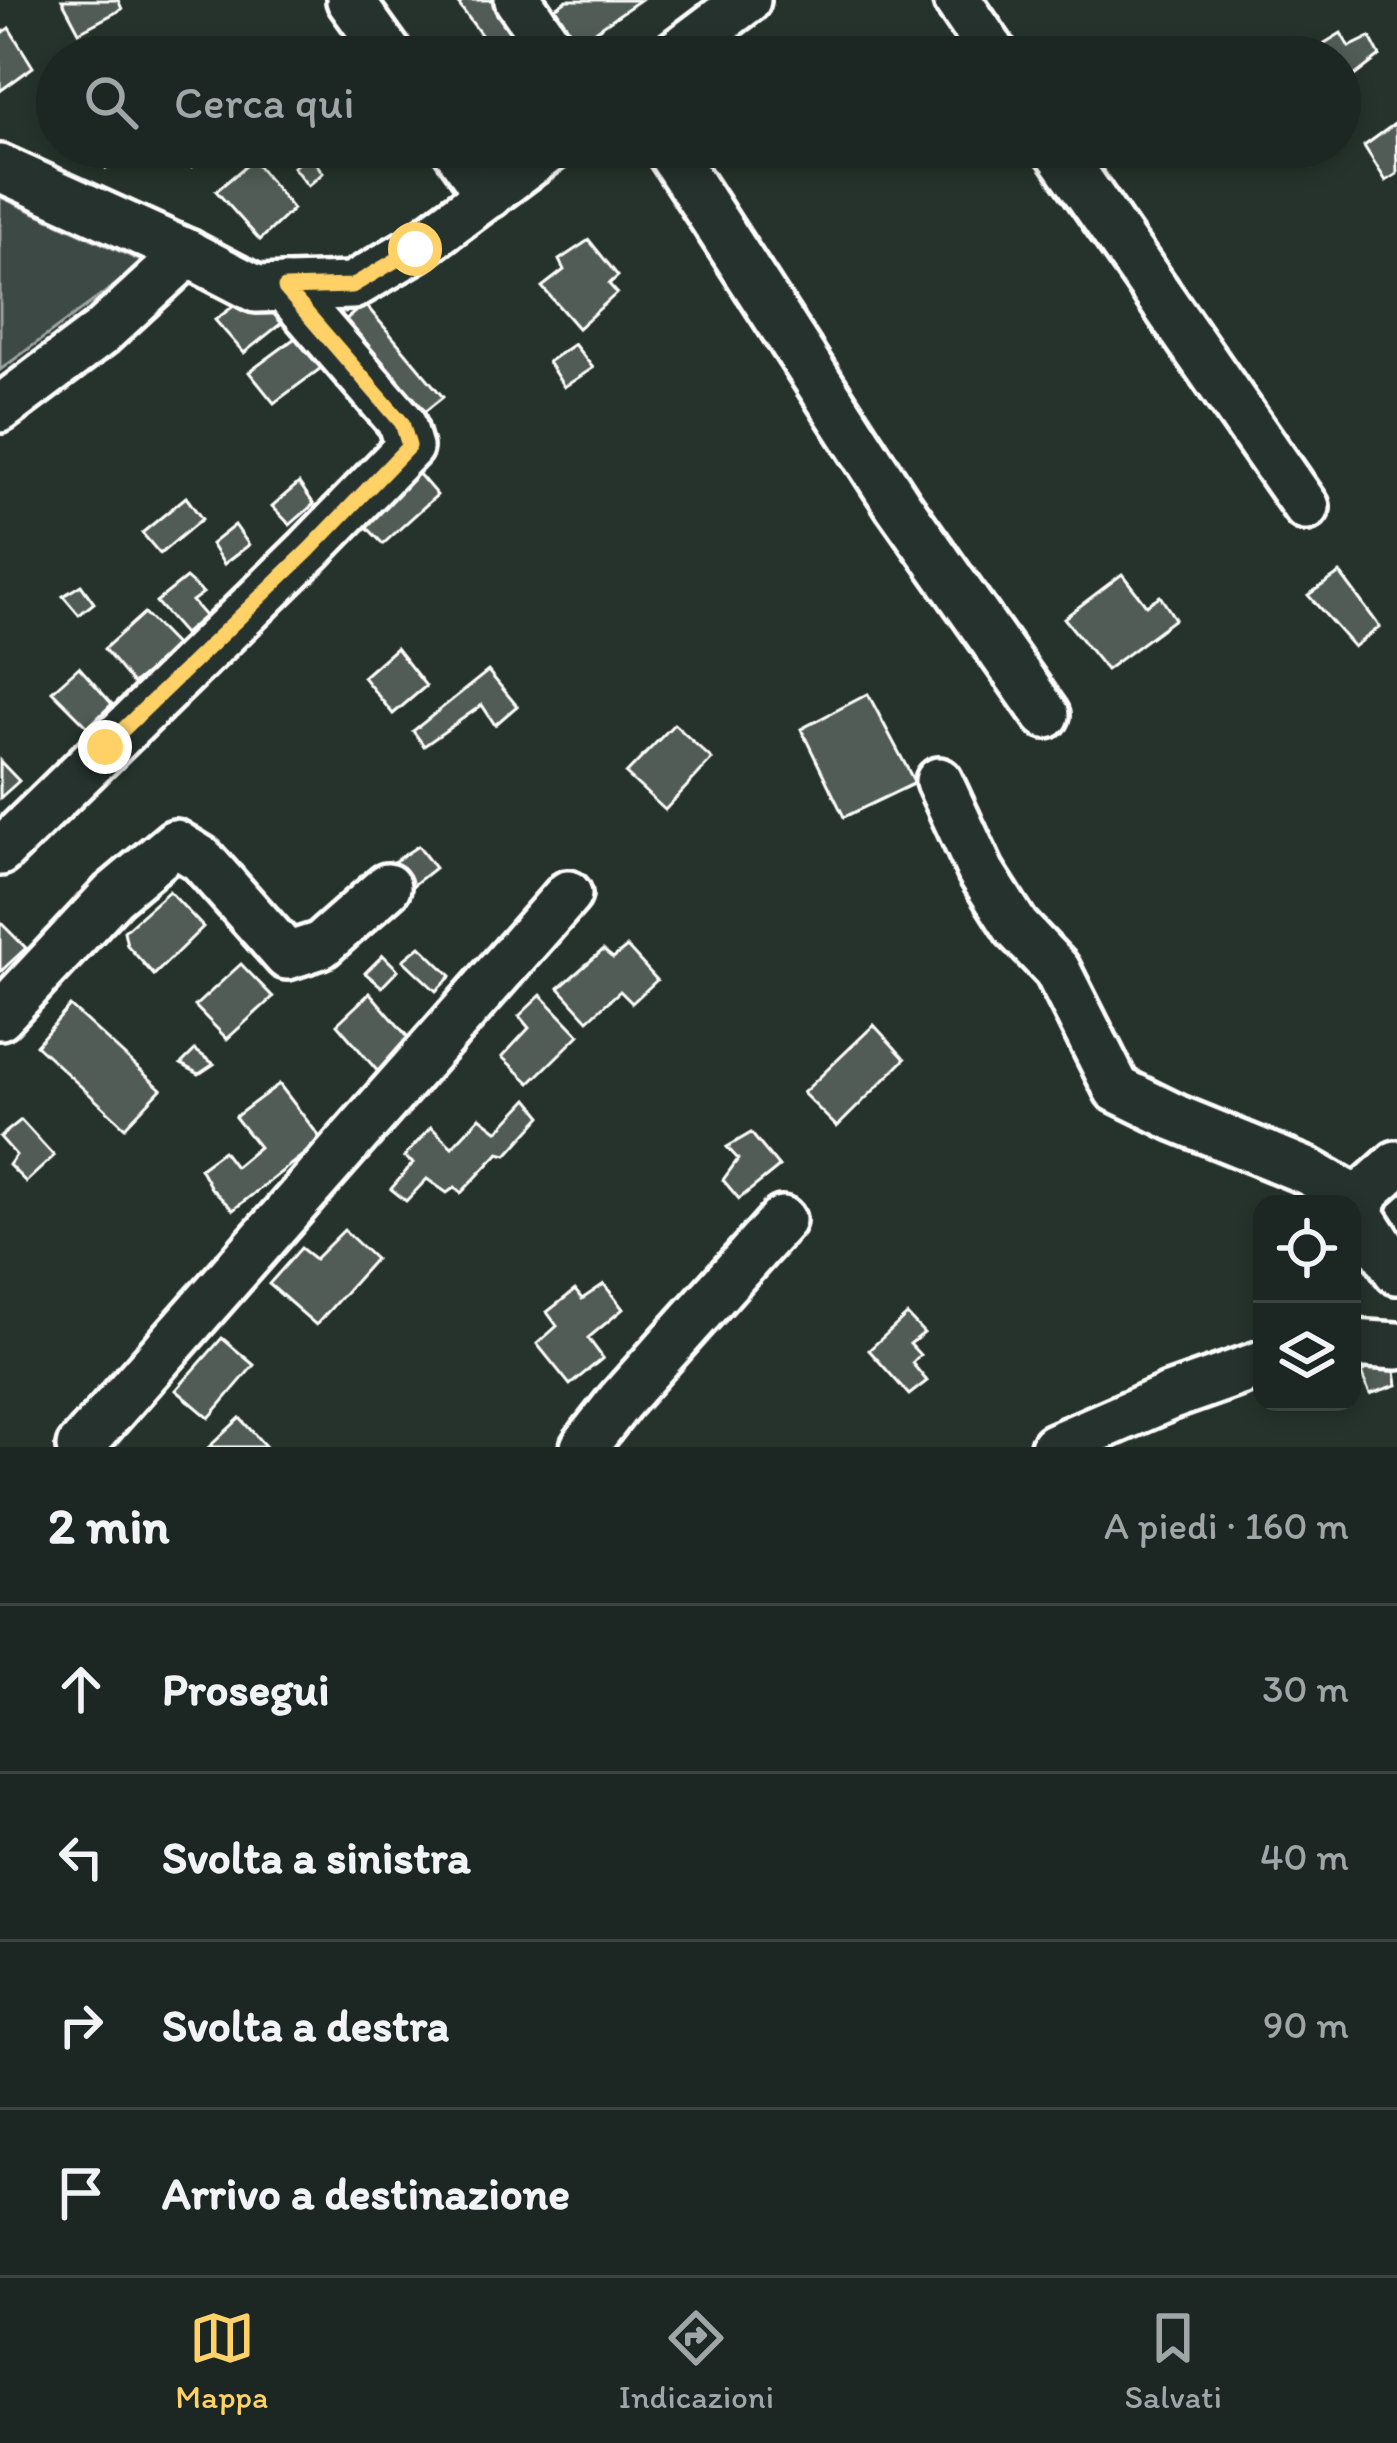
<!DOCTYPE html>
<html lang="it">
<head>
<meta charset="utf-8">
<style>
  body { margin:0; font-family:Itim,sans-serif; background:#252e2a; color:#f1f3f6 }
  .controls { position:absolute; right:36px; bottom:36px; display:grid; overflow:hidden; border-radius:24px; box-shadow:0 6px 18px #0003 }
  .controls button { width:108px; height:108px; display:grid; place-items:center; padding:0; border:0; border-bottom:3px solid #3a4340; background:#1c2622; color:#f1f3f6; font:60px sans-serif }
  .stop { position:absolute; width:36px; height:36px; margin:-27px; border:9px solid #ffd166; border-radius:50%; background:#fff }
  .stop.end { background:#ffd166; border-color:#fff; box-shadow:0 3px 12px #0008 }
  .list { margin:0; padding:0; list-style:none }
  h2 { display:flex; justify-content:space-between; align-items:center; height:156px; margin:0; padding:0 48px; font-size:51px }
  h2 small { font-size:39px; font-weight:400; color:#a0a5a5 }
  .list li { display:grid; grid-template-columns:78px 1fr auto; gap:36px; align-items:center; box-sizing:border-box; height:168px; padding:0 48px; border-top:3px solid #3a4340 }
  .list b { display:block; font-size:45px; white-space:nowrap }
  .list em { font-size:39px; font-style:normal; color:#a0a5a5 }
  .icon { flex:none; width:66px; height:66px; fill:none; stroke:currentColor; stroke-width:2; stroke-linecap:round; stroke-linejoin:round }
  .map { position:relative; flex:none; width:1397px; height:1447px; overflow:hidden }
  .search { position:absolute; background:#1c2622; box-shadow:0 6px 18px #0003; left:36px; right:36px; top:36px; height:132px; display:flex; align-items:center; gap:30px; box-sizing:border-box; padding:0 42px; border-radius:66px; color:#a0a5a5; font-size:45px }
  .sheet { height:828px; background:#1c2622 }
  nav { display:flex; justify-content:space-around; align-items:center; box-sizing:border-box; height:168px; border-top:3px solid #3a4340; background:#1c2622; font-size:33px; color:#a0a5a5 }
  nav a { display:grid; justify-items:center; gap:6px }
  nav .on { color:#ffd166 }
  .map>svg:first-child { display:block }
  .green { fill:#3e4944; stroke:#9ea4a2; stroke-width:3 }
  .building { fill:#515c57; stroke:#fff; stroke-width:3 }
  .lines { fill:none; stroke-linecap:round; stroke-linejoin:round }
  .minor-casing { stroke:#fff; stroke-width:54 }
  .minor { stroke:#26332d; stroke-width:45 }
  .route { stroke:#ffd166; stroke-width:15 }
</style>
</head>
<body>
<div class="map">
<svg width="1397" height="1447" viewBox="0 0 1397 1447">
  <rect width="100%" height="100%" fill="#26332d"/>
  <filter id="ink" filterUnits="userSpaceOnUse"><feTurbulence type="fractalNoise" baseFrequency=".00833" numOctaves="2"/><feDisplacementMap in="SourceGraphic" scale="24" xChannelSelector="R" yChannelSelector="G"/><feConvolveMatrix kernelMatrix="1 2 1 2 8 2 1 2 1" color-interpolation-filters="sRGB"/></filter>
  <g filter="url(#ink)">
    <polygon class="green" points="0,197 145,263 0,370"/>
    <g class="building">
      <polygon points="62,0 118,0 122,9 79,32"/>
      <polygon points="464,0 495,0 519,29 510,44 520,57 472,57 488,44 459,5"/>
      <polygon points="567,0 640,0 578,43 555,8"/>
      <polygon points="9,28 33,67 0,91 0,35"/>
      <polygon points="1341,33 1349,47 1370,37 1380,56 1340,87 1340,57 1325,57 1323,44"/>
      <polygon points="1396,123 1397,174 1386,181 1364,146"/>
      <polygon points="91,147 123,147 125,151 106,168"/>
      <polygon points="223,147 191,167 185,156 168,167 156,148"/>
      <polygon points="309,154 323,173 308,186 293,167"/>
      <polygon points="253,160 293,209 260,240 216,191"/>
      <polygon points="589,240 618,276 609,284 617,293 578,328 542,287 564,270 559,260"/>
      <polygon points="243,299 253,311 279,304 292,315 244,353 215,320"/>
      <polygon points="365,304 443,397 418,417 340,324"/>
      <polygon points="306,330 328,363 274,403 249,372"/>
      <polygon points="574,344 593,368 564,387 548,362"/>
      <polygon points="418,473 437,495 383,544 363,523"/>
      <polygon points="299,483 314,504 290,525 272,506"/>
      <polygon points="186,497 202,519 160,554 142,533"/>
      <polygon points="235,525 249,545 224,564 211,544"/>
      <polygon points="1340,573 1380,627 1354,647 1308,595"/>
      <polygon points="1122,574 1146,605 1160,596 1175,619 1106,670 1064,618"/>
      <polygon points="186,578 203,593 192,601 205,616 184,634 156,602"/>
      <polygon points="81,585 94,603 79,615 63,596"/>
      <polygon points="144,613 182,652 161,672 154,667 133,684 104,649"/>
      <polygon points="396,648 426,686 393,714 363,677"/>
      <polygon points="79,667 112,704 88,727 52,691"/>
      <polygon points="488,671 517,706 495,725 482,705 424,746 413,731"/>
      <polygon points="868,694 915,783 844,817 801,729"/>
      <polygon points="674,724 712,759 665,810 626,774"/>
      <polygon points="0,761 19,781 0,798"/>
      <polygon points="418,846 435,868 411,887 392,863"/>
      <polygon points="169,891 203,927 154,975 127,945 124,931"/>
      <polygon points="0,922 26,948 0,972"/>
      <polygon points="420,946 451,976 436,991 403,960"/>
      <polygon points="627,947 657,980 632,1003 620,991 588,1020 559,988 603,950 613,958"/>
      <polygon points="383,955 398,970 382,987 365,973"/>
      <polygon points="241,964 273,997 227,1039 195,1006"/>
      <polygon points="370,993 413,1043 380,1074 337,1024"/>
      <polygon points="541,995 579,1035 530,1083 502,1057 529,1028 519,1016"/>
      <polygon points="70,1006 161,1089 125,1127 36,1045"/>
      <polygon points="874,1025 905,1059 837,1127 803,1093"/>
      <polygon points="195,1050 214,1064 199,1074 181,1064"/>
      <polygon points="279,1084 322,1140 233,1210 211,1188 200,1168 223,1151 235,1167 259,1147 235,1117"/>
      <polygon points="528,1099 542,1116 507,1155 499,1153 461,1193 455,1187 447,1193 427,1179 406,1201 391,1189 413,1163 404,1157 431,1127 452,1147 480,1117 498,1131"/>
      <polygon points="21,1120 54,1156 26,1182 9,1165 16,1155 0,1137"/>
      <polygon points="751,1133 779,1167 739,1199 723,1180 738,1159 727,1147"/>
      <polygon points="344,1230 375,1259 316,1325 269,1284 301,1248 315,1259"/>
      <polygon points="604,1284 623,1309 588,1338 603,1358 570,1385 537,1344 557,1326 547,1312 575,1290 582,1299"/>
      <polygon points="907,1315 924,1333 910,1344 920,1355 912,1363 927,1381 909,1395 869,1350"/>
      <polygon points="222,1338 254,1365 209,1418 176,1390"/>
      <polygon points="1393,1358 1397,1385 1370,1394 1361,1372"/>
      <polygon points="240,1418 266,1447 209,1447"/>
    </g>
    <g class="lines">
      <defs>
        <g id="minor">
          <polyline points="350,0 391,57"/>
          <polyline points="518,0 557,57"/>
          <polyline points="957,0 996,57"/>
          <polyline points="671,57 747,0"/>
          <polyline points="455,147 489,195"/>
          <polyline points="667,147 898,505 1046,715"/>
          <polyline points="1056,147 1306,507"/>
          <polyline points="0,168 183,251 256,289 352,286 415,249 552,147"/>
          <polyline points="0,409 101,333 188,253"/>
          <polyline points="939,781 981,872 1016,927 1057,970 1117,1089 1176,1118 1309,1172 1363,1203"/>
          <polyline points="0,852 309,550 409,447 402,423 285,288"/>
          <polyline points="0,1016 113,895 175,843 201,859 287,956 321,945 387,887"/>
          <polyline points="1397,1164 1368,1190 1359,1212 1397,1271"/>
          <polyline points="1352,1343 1397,1346"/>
          <polyline points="80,1447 568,894"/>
          <polyline points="584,1447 620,1401 782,1220"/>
          <polyline points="1054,1447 1169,1397 1262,1364"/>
        </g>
      </defs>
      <use href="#minor" class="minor-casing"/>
      <use href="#minor" class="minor"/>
    </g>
  </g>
  <g class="lines" filter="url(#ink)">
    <polyline class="route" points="105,747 309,550 409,446 402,423 285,288 352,286 415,249"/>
  </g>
</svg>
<div class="controls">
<button><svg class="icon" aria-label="locate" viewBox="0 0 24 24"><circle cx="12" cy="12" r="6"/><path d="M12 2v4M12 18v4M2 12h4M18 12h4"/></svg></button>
<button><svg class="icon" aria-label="layers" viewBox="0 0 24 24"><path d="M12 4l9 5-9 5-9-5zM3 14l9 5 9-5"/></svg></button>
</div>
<div class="stop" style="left:415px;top:249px"></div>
<div class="stop end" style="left:105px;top:747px"></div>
<div class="search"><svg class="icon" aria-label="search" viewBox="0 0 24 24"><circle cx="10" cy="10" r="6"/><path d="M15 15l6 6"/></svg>Cerca qui</div>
</div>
<section class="sheet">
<h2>2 min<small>A piedi · 160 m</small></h2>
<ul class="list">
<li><svg class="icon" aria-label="ahead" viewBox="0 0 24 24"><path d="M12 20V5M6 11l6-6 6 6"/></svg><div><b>Prosegui</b></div><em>30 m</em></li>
<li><svg class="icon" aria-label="left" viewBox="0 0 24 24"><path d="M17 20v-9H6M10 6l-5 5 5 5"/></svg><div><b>Svolta a sinistra</b></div><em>40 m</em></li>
<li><svg class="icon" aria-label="right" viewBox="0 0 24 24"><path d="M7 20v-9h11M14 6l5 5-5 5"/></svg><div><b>Svolta a destra</b></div><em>90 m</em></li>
<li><svg class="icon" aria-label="arrive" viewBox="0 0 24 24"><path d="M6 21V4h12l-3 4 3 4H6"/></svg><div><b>Arrivo a destinazione</b></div></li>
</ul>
</section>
<nav>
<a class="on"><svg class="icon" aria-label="map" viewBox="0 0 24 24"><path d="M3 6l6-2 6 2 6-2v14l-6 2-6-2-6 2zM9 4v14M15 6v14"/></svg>Mappa</a>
<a><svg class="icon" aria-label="directions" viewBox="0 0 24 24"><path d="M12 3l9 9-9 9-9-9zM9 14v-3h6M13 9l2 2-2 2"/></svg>Indicazioni</a>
<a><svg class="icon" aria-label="saved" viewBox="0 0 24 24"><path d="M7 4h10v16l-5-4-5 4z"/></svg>Salvati</a>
</nav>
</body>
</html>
